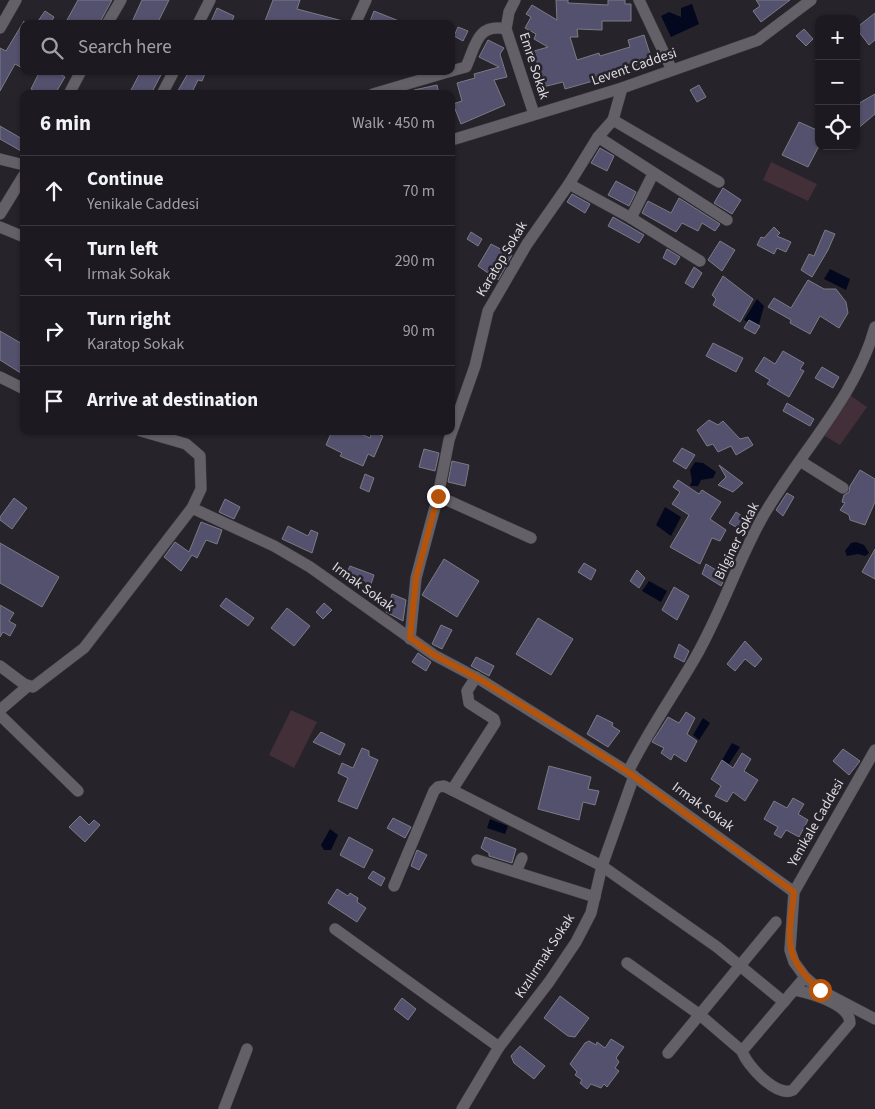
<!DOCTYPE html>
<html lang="en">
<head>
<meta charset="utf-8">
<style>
  body { margin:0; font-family:"Source Sans 3",sans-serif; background:#29272d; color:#f1f3f6 }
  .controls { position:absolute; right:15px; top:15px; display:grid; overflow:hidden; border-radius:10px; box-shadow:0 1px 4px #0004 }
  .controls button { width:45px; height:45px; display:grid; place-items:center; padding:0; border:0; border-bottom:1px solid #3a383e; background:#1c1a20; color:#f1f3f6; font:25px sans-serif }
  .stop { position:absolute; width:15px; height:15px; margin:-11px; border:4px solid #b45309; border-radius:50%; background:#fff }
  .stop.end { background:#b45309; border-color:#fff; box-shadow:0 1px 5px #0008 }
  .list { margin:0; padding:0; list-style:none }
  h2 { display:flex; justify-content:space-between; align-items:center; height:65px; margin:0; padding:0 20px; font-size:21px }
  h2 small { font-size:16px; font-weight:400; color:#a0a1a5 }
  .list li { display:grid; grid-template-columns:32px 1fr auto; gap:15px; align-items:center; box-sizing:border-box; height:70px; padding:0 20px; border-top:1px solid #3a383e }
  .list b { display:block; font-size:19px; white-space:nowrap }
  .list p { margin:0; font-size:16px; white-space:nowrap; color:#a0a1a5 }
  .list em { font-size:16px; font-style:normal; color:#a0a1a5 }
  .icon { flex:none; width:28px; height:28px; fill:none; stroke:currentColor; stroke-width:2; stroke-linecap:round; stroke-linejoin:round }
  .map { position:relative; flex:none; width:875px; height:1109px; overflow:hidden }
  .search { position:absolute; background:#1c1a20; box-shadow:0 1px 4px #0004; left:20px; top:20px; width:435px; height:55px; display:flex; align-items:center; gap:12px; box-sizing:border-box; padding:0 18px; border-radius:10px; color:#a0a1a5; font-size:19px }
  .panel { position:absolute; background:#1c1a20; box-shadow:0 1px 4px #0004; left:20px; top:90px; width:435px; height:345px; border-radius:10px }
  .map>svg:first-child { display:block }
  .green { fill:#422f37 }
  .water { fill:#04081e }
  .building { fill:#54516e; stroke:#7b7b84 }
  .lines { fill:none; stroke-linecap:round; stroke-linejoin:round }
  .minor-casing { stroke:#413e43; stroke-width:12 }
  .minor { stroke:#646067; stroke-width:11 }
  .route { stroke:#b45309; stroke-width:6 }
  .labels { text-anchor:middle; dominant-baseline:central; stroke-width:5; stroke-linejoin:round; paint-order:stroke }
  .street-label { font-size:14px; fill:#dedce0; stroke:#26232a }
</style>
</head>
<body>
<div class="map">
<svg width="875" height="1109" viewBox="0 0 875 1109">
  <rect width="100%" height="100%" fill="#26232a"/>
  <g class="green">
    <polygon points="771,162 817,184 808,201 763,180"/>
    <polygon points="847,393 867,407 840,445 820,433"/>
    <polygon points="291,710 317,722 294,768 269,755"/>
  </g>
  <g class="water">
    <polygon points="692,4 699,24 671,37 661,16 669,12 681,17 681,8"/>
    <polygon points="830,269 850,279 846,290 824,279"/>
    <polygon points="757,299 764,306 758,328 744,320"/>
    <polygon points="695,462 703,463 716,472 713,478 701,480 698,486 690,486 692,481 690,470"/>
    <polygon points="665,507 681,517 671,536 656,525"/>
    <polygon points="856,542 864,545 869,553 865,556 858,554 847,556 845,551 851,543"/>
    <polygon points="649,581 667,591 661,602 642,591"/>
    <polygon points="703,718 710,723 699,740 693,735"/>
    <polygon points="732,743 740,747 729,764 722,760"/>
    <polygon points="490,819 508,826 505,834 487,828"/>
    <polygon points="330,829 338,835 331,850 324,850 321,845"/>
  </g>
  <g class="building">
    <polygon points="78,0 112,0 99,24 73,24 67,20"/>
    <polygon points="142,0 169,0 157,24 131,24"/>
    <polygon points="273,0 300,0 297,9 343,21 342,24 271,24 265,21"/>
    <polygon points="556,0 568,0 568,3 608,5 608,0 625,0 625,4 631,4 631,21 602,21 602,30 577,29 578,37 570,37 577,60 599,53 600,56 630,47 628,40 644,35 652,60 627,68 628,71 565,89 563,82 543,87 534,51 548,47 534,39 536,34 525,28 531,17 526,14 532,5 557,20"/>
    <polygon points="756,0 790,0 761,22 753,11 760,6"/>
    <polygon points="217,8 234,16 231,24 210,24"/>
    <polygon points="45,11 54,17 50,24 36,24"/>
    <polygon points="374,11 404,23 404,24 369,24"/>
    <polygon points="875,13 875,40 869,45 856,28"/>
    <polygon points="24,21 24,69 15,64 0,91 0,48 6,51"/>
    <polygon points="458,27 468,31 463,41 454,36"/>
    <polygon points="804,29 813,39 806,46 796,36"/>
    <polygon points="488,40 504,48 500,54 507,77 494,80 505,105 461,124 453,104 462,101 457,83 475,78 474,74 499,67 479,57"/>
    <polygon points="40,71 55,71 65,77 55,94 40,94 31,89"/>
    <polygon points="141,71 163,71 151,94 129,94"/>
    <polygon points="181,71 206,71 202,81 198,80 193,90 200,94 176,94 187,75"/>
    <polygon points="437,85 439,94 415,94 414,90"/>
    <polygon points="699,85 706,97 697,102 690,90"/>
    <polygon points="875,94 875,114 856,130 856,105"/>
    <polygon points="799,122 819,131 819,146 808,167 782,155"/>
    <polygon points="0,126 24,140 21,151 0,139"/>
    <polygon points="600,148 614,156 607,171 591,163"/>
    <polygon points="616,181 636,192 629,206 608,195"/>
    <polygon points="723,188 741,200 732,214 714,203"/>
    <polygon points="572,194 590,204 585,213 567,202"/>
    <polygon points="679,198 720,224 715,231 702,223 698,231 682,223 676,232 642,213 648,201 671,213"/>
    <polygon points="613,217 644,235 639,243 608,226"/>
    <polygon points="774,227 780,233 777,236 791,242 786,252 777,248 774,254 757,245 761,237 764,238"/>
    <polygon points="825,230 835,234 828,250 812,277 801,270 809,254 814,256"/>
    <polygon points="471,232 482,239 478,246 467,239"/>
    <polygon points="720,241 735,250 722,271 708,260"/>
    <polygon points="491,244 512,255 498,280 478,266"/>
    <polygon points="667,249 680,257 675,265 663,258"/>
    <polygon points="694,267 702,273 693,288 685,283"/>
    <polygon points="723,276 753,299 740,322 713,305 716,299 712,295"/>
    <polygon points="808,280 824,289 836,289 846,302 848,313 839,328 820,316 810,334 790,323 791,320 768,307 774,298 791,308"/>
    <polygon points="749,320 760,326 755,334 744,328"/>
    <polygon points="0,331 24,345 24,375 0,360"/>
    <polygon points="713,343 743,358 736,372 706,356"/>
    <polygon points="783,351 804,363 800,369 804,371 789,397 767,384 770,380 755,371 764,357 775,364"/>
    <polygon points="822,367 839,377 833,388 815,378"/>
    <polygon points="787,403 814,419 810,426 783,411"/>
    <polygon points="709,420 718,425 723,421 740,439 748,437 753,445 736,455 731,446 718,452 713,444 707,446 697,430"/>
    <polygon points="332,431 338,434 339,431 354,431 370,438 372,432 383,436 374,457 368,454 363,466 340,456 342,453 326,445"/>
    <polygon points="682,448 695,455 686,469 673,461"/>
    <polygon points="424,449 439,453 435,471 419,467"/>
    <polygon points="452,461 469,465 465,486 448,482"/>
    <polygon points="719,465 743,483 733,492 718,485 726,477"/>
    <polygon points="860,470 875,479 875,502 865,525 850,520 849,515 840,510 845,503 842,502 844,495 849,492 850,486"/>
    <polygon points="365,474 374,478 369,492 360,488"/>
    <polygon points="678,480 699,494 702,490 721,502 710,519 726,530 720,541 712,538 700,564 670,547 689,515 672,504 680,492 673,487"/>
    <polygon points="787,493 794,497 783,516 776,510"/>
    <polygon points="14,498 27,508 12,529 0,520 0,517"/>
    <polygon points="225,499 240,507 234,519 219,512"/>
    <polygon points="736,512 751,522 746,533 729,523"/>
    <polygon points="201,522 222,530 217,544 206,540 197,558 192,555 181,571 164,557 175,542 189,552"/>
    <polygon points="288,526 308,536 311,530 318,533 312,553 282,539"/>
    <polygon points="0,543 59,577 42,607 0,583"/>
    <polygon points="875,549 875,579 862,572"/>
    <polygon points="444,559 479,581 457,617 422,595"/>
    <polygon points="584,563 596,570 591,580 578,572"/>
    <polygon points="706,564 726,576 721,586 702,574"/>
    <polygon points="350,566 374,575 370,587 344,578"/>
    <polygon points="637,570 645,578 639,588 630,581"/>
    <polygon points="674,587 689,596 677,620 662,610"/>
    <polygon points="392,594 406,600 403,621 386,612"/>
    <polygon points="226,598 254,618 248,626 220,606"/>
    <polygon points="324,603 332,610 323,619 316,612"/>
    <polygon points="0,605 14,613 9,621 16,625 10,636 3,632 0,637"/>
    <polygon points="287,608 310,626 294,646 271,628"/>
    <polygon points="538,618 573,639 551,675 516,654"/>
    <polygon points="441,625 452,630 442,649 432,644"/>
    <polygon points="745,641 762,659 755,667 745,659 735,671 727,664"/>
    <polygon points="679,644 689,651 684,662 674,657"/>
    <polygon points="418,653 431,662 426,671 412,662"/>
    <polygon points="476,657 494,666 489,676 471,666"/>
    <polygon points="686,712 695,718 687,734 697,741 686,762 674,754 671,760 661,753 664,748 652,742 668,717 679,723"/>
    <polygon points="597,715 613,723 612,726 620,731 608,747 587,734"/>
    <polygon points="321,732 345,744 340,755 313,742"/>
    <polygon points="362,748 369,751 369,756 378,760 357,809 338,801 348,778 338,773 342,763 353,768"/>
    <polygon points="843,749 860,761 849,775 833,761"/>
    <polygon points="742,753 751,759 744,771 758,780 745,801 733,792 727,802 715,796 721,786 711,779 722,760 733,768"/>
    <polygon points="549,766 591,777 588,789 599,791 595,805 583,802 579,820 538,809"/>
    <polygon points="793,798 804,804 798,814 808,820 799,837 786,830 781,838 774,834 778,827 764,819 774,801 787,808"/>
    <polygon points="80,816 89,825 94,820 100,825 85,842 69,827"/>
    <polygon points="393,818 411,827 405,838 387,828"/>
    <polygon points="349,837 373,850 364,868 340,855"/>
    <polygon points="485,837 516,849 512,863 489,856 489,853 481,848"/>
    <polygon points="417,850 427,855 419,870 411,866"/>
    <polygon points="373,871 385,878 381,886 368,878"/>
    <polygon points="337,889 348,896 350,893 358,898 357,902 366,908 357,922 328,903"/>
    <polygon points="560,996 589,1018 575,1037 568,1036 544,1018"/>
    <polygon points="402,998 416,1009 408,1020 394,1009"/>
    <polygon points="611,1039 624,1047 616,1058 619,1062 615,1068 619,1071 607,1087 604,1084 601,1088 591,1084 587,1089 580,1083 582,1080 575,1075 577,1072 570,1064 585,1043 589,1041 596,1045 597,1042 605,1048"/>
    <polygon points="520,1046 545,1066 534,1079 514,1063 511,1056"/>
  </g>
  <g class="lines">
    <defs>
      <g id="minor">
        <polyline points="515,0 509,12 506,29 534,114"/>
        <polyline points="639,0 672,70"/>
        <polyline points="107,24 121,0"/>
        <polyline points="198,24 210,0"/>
        <polyline points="355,24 366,0"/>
        <polyline points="0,28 16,0"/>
        <path d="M451,71L466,67C476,45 477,23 506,29"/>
        <polyline points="69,94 81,71"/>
        <polyline points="162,94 174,71"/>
        <polyline points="373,94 451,71"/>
        <polyline points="613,120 719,182"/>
        <polyline points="598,137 727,220"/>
        <polyline points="455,139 622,88 758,40 811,0"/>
        <polyline points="0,159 24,165"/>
        <polyline points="569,184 631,218 700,261"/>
        <polyline points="0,214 24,175"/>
        <polyline points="631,218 653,174"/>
        <polyline points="0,227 24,237"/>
        <polyline points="0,377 24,389"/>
        <polyline points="141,431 186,444 200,456 201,489 192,508"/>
        <polyline points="800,461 843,488"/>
        <polyline points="438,496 531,538"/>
        <polyline points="410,639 416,578 438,496 449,440 475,366 488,311 527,244 569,184 598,137 613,120 622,88"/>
        <polyline points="0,666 24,684 33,687 84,648 192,508 274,546 310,567 434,655 481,680 628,772 794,892"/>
        <polyline points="0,710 28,686"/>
        <polyline points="0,715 78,791"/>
        <polyline points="875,750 794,892 790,950 794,962 805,977 820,990 875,1019"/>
        <path d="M628,772C648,731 673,696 695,658C721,613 737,563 762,518C798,455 856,397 875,327"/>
        <polyline points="452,790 495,723 494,719 469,703 467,691 476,677"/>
        <polyline points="477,860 595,897"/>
        <polyline points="516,872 522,858"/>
        <polyline points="394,886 434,791 438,787 444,786 602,866 717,947 784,1002"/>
        <polyline points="335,929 499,1047"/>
        <polyline points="627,963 700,1015 742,1051"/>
        <path d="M795,990C810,993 850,1004 850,1023L793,1090C777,1098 747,1066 742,1051L805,977"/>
        <polyline points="668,1053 776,922"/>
        <polyline points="224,1109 247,1049"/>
        <polyline points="462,1109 499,1047 549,982 576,942 591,913 602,866 634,776"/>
      </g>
    </defs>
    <use href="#minor" class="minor-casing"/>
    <use href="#minor" class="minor"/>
  </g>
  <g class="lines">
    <path class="route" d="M438,496L416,578L410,638L434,655L481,680L563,730L628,772L794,892C789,939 781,956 820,990"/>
  </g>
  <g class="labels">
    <g class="street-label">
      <text transform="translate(534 66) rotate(72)">Emre Sokak</text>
      <text transform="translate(634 67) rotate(-19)">Levent Caddesi</text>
      <text transform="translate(502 259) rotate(-59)">Karatop Sokak</text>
      <text transform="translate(737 541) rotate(-64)">Bilginer Sokak</text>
      <text transform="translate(363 587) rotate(36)">Irmak Sokak</text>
      <text transform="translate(703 807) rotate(36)">Irmak Sokak</text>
      <text transform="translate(816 823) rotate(-60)">Yenikale Caddesi</text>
      <text transform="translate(545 956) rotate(-57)">Kızılırmak Sokak</text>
    </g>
  </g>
</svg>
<div class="controls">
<button>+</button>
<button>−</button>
<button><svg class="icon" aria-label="locate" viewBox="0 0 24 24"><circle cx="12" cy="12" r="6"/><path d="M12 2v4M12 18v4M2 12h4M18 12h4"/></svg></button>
</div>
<div class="stop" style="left:820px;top:990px"></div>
<div class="stop end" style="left:438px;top:496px"></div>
<div class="search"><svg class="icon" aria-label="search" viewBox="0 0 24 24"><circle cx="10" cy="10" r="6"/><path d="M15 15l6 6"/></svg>Search here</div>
<section class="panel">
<h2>6 min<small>Walk · 450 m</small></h2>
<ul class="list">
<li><svg class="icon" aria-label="ahead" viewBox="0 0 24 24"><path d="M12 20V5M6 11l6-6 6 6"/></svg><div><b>Continue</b><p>Yenikale Caddesi</p></div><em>70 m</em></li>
<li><svg class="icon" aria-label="left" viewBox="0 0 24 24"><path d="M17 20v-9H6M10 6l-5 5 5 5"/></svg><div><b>Turn left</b><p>Irmak Sokak</p></div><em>290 m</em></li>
<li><svg class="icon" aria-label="right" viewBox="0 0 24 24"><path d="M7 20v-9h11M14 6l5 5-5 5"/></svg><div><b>Turn right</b><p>Karatop Sokak</p></div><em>90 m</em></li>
<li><svg class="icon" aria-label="arrive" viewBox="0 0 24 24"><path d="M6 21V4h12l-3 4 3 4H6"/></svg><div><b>Arrive at destination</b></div></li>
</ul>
</section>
</div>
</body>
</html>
